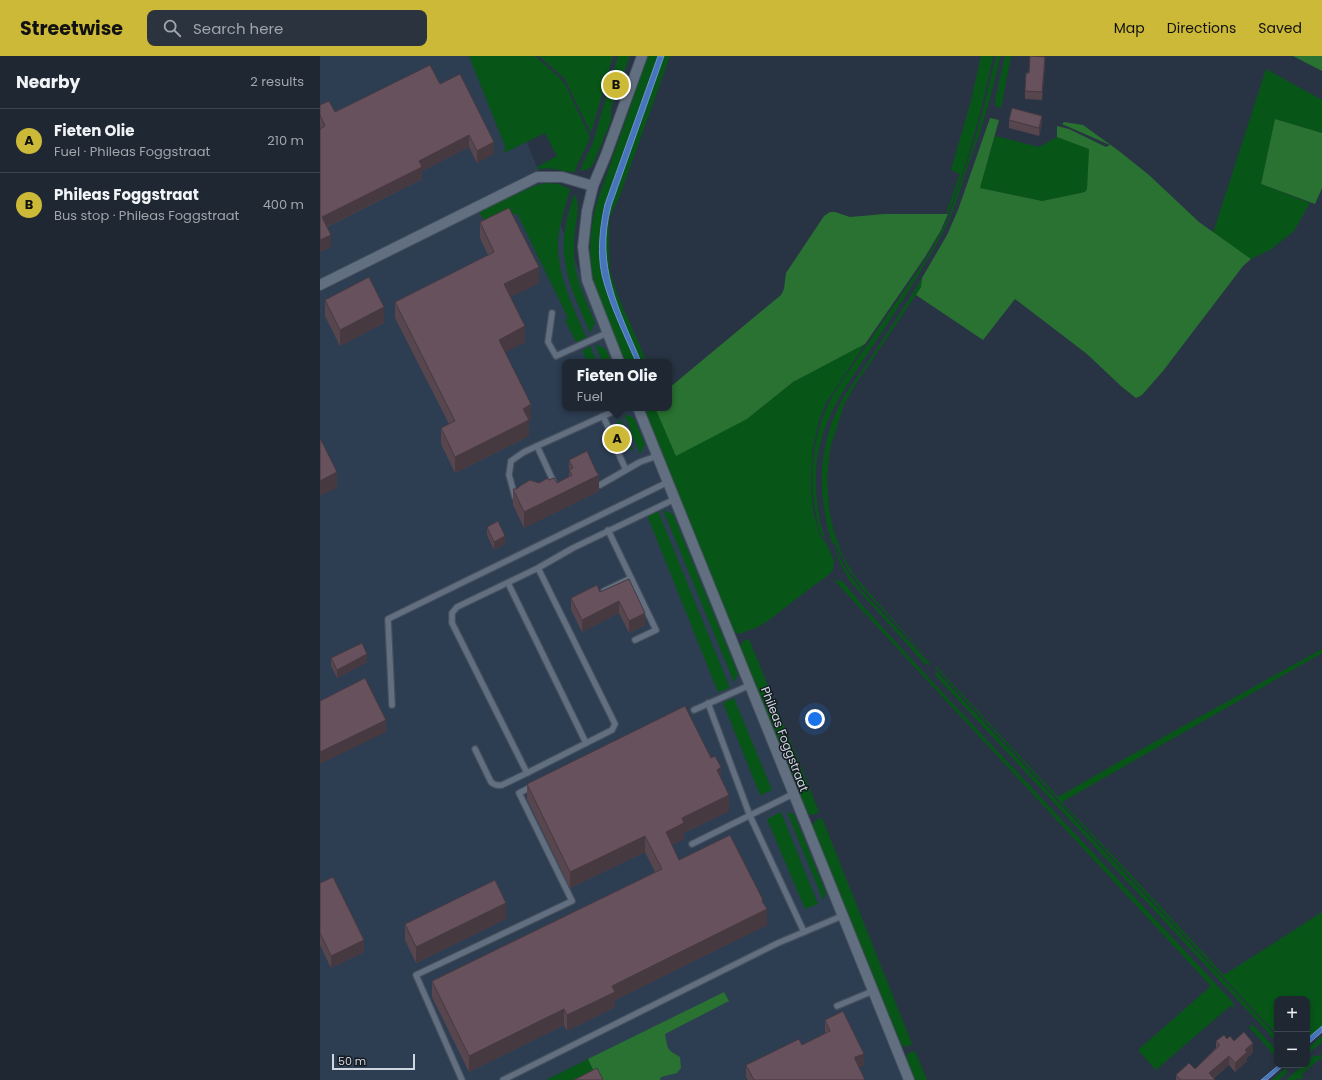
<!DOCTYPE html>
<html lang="en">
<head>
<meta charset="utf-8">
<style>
  body { margin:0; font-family:Poppins,sans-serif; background:#2b333e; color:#f1f3f6 }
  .controls { position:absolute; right:12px; bottom:12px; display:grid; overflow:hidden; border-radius:8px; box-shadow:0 2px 6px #0003 }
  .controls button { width:36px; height:36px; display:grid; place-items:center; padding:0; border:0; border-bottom:1px solid #3c444d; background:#1e2732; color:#f1f3f6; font:20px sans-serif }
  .scale { position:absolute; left:12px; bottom:10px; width:83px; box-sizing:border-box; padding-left:4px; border:2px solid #ced6e0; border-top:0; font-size:11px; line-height:14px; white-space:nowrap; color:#ced6e0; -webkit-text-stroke:3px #161b22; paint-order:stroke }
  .you { position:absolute; left:495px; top:663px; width:14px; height:14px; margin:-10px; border:3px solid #fff; border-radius:50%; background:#1a73e8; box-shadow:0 0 0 6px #1a73e833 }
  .badge { display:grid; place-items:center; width:26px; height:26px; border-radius:50%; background:#cdb938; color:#111; font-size:13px; font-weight:700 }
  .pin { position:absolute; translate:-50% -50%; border:2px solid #fff; box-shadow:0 1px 4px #0006 }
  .popup { position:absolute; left:242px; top:303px; width:110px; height:52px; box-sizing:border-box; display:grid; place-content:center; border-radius:8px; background:#1e2732; filter:drop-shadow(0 1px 3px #0005); font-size:13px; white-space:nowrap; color:#a1a5ac }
  .popup b { font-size:15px; color:#f1f3f6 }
  .popup::after { content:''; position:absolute; left:50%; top:100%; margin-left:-8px; border:8px solid transparent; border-top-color:#1e2732 }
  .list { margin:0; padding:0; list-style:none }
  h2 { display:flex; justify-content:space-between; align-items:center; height:52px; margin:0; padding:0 16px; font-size:17px }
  h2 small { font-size:13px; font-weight:400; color:#a1a5ac }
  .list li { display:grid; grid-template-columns:26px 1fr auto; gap:12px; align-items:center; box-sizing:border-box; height:64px; padding:0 16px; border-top:1px solid #3c444d }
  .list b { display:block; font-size:15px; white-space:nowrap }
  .list p { margin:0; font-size:13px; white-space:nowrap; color:#a1a5ac }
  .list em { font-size:13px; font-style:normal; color:#a1a5ac }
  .icon { flex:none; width:22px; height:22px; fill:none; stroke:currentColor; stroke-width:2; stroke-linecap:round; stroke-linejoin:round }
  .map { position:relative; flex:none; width:1002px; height:1024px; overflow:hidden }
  header { display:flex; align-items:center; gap:24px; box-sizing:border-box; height:56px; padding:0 20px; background:#cdb938; color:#111 }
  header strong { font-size:19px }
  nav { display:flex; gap:22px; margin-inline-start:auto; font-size:14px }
  .search { width:280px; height:36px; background:#2b333e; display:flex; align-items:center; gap:10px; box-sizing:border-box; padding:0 14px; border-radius:8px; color:#a1a5ac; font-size:15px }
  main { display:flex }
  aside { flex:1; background:#1e2732 }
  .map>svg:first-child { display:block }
  .built { fill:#2d3d52 }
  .green { fill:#075618 }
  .forest { fill:#297231 }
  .water { fill:#4675bc; stroke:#6f92c7 }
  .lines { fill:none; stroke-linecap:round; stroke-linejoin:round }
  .service-casing { stroke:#454f5c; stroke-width:8 }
  .minor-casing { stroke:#454f5c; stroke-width:12 }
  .tertiary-casing { stroke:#454f5c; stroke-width:12 }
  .service { stroke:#626f81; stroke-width:5.5 }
  .minor { stroke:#626f81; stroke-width:10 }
  .tertiary { stroke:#626f81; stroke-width:10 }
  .wall { fill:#58464f }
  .shaded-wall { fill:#473940 }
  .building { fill:#66515c; stroke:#473940 }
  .labels { text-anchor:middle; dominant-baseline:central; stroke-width:3; stroke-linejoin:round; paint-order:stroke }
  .street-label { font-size:12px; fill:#ced6e0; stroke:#161b22 }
</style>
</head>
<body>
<header>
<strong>Streetwise</strong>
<div class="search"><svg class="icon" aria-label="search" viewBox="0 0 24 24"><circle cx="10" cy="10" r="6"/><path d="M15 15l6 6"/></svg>Search here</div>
<nav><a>Map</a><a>Directions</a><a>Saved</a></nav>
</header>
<main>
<aside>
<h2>Nearby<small>2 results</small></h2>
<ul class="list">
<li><span class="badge">A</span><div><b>Fieten Olie</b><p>Fuel · Phileas Foggstraat</p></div><em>210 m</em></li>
<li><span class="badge">B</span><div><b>Phileas Foggstraat</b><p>Bus stop · Phileas Foggstraat</p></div><em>400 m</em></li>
</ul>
</aside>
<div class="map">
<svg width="1002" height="1024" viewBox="0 0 1002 1024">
  <rect width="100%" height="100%" fill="#283443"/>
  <polygon class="built" points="0,0 172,0 296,306 245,306 245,352 315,352 584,1024 0,1024"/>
  <g class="green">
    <path d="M149,0H215L241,23L246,30L270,81C266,94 258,103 255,116C242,117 230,109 218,114L217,111L237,100L225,77L184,97L185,90Z"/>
    <polygon points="219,0 293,0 271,77 245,23"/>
    <polygon points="298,0 310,0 291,52 291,65 273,108 270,112 262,115 261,114 264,104 272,90"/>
    <path d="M328,0H338L285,148C280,171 277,196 282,219C289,249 304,278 316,306H305C294,278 277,246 272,216C268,195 271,170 276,149Z"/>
    <path d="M344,0H350L300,139L289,163V196L290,215L298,240L327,306H321C299,252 275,210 291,150Z"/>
    <path d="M661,0H673C662,54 648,107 628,158H627L628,151L640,118L631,114L651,45Z"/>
    <path d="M676,0H680C672,40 660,78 646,116C639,137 633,159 622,178C601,217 576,254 552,291C525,332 500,364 496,414C495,431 497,448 500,465C501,471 504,477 505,482C499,478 498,469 497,463C487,420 493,371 516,334L606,203L628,163L653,90L665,46Z"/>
    <polygon points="685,0 691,0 681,52 676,50 675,44"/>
    <polygon points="946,13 1002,44 1002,77 955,63 941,128 990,147 974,175 950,194 931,203 893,177"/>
    <polygon points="675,80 719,91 737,81 768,92 769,93 769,97 767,133 765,136 722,145 660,132"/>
    <path d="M226,127L238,128L250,133C245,152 238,171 238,190C238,222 254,252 266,281L261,285L256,286L245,264L248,262L197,157L169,171L159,156L214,130Z"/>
    <path d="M254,139H255C260,151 257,161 255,173C254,182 254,192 254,201C255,224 267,246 275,267L270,277C261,254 248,230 245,205C241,183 247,160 254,139Z"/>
    <path d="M602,222L601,231L535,329L524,349L510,393L507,422L509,454L514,476L523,501L536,522L612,607L541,531L528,513L514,487H512C499,444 497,401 515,359C523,339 537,322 549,304C567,277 585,250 602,222Z"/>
    <polygon points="275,288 286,293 291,306 282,306"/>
    <polygon points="545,288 506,347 499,364 492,396 491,431 493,455 500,480 506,487 514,505 513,514 505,522 493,530 449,564 438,571 419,578 414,576 324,352 337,352 337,354 427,363 473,326"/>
    <polygon points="270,290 277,306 268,306 262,295"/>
    <polygon points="304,358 314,362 325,388 320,398"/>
    <polygon points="300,362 313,395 306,392 297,370"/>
    <polygon points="343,454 353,458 418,618 414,626"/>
    <polygon points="338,455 410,632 398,636 327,459"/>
    <polygon points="513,490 527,515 541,534 611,609 605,608 530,525 520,507"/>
    <polygon points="514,524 521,525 524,527 542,549 606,619 908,941 913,947 913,953 911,950 910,950 836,1014 818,994 891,930"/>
    <polygon points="429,583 499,756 492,759 487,757 420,591 422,586"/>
    <polygon points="1002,593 1002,597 742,746 799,806 904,919 1002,856 1002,970 987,983 987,943 957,943 957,979 615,611 616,610 738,741 802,704"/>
    <polygon points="615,614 957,981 957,986 616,620"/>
    <polygon points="414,642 452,734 440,739 403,647"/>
    <polygon points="461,756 498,848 485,853 447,763"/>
    <polygon points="467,756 474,758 506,837 503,844"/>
    <polygon points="502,762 592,988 586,991 581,989 492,770 495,765"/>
    <polygon points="931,969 933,969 957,995 957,1002 929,971"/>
    <polygon points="1002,980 1002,986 987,999 987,993"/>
    <polygon points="595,995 607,1024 595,1024 586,1002 588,997"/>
    <polygon points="994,999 996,1001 1002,999 1002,1001 981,1019 983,1021 980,1024 978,1022 975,1024 966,1024 983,1009 987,1009 987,1006"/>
    <polygon points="268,1003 278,1024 226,1024"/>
    <polygon points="967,1011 966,1015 968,1016 959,1024 952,1024"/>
  </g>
  <g class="forest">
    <polygon points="973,0 1002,0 1002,15"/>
    <polygon points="670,62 679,64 660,132 722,145 765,136 767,133 769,93 737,81 737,70 749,73 786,91 790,89 742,68 744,66 763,69 799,95 829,119 879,166 931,203 923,210 843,315 822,339 816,342 802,331 767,298 695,243 663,284 596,239 601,231 602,222 627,179 638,154"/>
    <polygon points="955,63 1002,77 1002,132 995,148 941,128"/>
    <polygon points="510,156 515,156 530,161 564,158 628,158 621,174 605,201 545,288 473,326 427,363 356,400 336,354 337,352 349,352 349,332 461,239 464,233 466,217 504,160"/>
    <path d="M404,936L409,945L345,978C348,993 346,993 360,1001L361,1012L357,1017L341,1021L340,1024H278L268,1003Z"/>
  </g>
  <g class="water">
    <path d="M338,0H344L291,150C275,210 299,253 321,306H316C304,278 289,248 282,219C277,196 280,171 285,148Z"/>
    <polygon points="1002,970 1002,976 987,989 987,983"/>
    <polygon points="959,1009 963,1010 947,1024 941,1024"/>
  </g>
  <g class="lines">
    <defs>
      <g id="service">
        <polyline points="232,257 228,286 236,300 287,277"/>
        <polyline points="283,360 289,373"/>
        <polyline points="296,392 306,414 320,406 337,400"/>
        <polyline points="235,429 217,390 301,352"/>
        <polyline points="280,429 306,414"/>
        <polyline points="195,441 189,419 191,405 204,396 217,390"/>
        <polyline points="288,474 336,574 315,584"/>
        <polyline points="218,512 295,668 292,674 207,717 132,567 132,557 137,551 218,512 253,492 355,443"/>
        <polyline points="188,527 266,687"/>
        <polyline points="284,535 311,522"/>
        <polyline points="388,647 430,760 484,876"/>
        <polyline points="72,649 68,563 348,426"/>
        <polyline points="374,654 430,629"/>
        <path d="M155,693L171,726C174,729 177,730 182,729L207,717"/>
        <polyline points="372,788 473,738"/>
        <polyline points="517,950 553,935"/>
        <polyline points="142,1024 96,919 252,845 199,737 213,730"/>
        <polyline points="183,1024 458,887 522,860"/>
      </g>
      <polyline id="minor" points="0,229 217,121 242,121 273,130"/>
      <g id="tertiary">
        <polyline points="299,306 267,224 263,191 267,155 273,130 286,99 322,0"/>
        <polyline points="318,352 589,1024"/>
      </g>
    </defs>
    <use href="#service" class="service-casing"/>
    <use href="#minor" class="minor-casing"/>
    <use href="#tertiary" class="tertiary-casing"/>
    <use href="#service" class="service"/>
    <use href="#minor" class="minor"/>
    <use href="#tertiary" class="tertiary"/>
  </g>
  <g class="wall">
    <polygon points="725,9 722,44 705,43 705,35"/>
    <polygon points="120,28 174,98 157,107 149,91 102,115 102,123 7,171 11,191 0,196 1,73 0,71 0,49 15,56"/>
    <polygon points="689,64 722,68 719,80 689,72"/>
    <polygon points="160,166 219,227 190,241 205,286 185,296 211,364 209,365 209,380 135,417 121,388 121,372 129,368 75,262 75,246 168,199 160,182"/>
    <polygon points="5,244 64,267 20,290 5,260"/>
    <polygon points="249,404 279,435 204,472 193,449 193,433 197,433 219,427 237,427 249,421"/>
    <polygon points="167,471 185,488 174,494 167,479"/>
    <polygon points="309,523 325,569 309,577 299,557 262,576 251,554 251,542 280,536"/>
    <polygon points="11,602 47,606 17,622 11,610"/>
    <polygon points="401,723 409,755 364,777 364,783 352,789 359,804 443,847 447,869 295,944 295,951 247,975 244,969 149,1016 112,941 112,925 335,816 325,796 250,832 207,743 207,728"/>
    <polygon points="0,827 44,896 11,912 0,889"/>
    <polygon points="186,863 96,907 85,884 85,868"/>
    <polygon points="505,964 544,1009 539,1011 545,1024 428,1024 426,1021 426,1009 482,989 506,977 505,976"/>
    <polygon points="907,983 914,985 933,996 927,1002 927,1005 915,1016 909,1009 894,1022 895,1024 856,1024 856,1019 875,1013 896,992 896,985"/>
  </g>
  <g class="shaded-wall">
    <polygon points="725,1 725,9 722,44 722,36"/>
    <polygon points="722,60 722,68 719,80 719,72"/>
    <polygon points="149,79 149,91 102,115 102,123 2,173 2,161 99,105"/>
    <polygon points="174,86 174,98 157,107 157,95"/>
    <polygon points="11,179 11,191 0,196 0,184"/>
    <polygon points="219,211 219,227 184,244 184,228"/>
    <polygon points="64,251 64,267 20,290 20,274"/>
    <polygon points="205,270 205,286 179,300 179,284"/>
    <polygon points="211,348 211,364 209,365 209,380 135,417 135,401 203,353"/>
    <polygon points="17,416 17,432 0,440 0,425"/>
    <polygon points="279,419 279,435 204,472 204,456"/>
    <polygon points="185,480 185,488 174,494 174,486"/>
    <polygon points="299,545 299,557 262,576 262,564"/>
    <polygon points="325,557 325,569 309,577 309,565"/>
    <polygon points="47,598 47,606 17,622 17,614"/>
    <polygon points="66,664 66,676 0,708 0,696"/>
    <polygon points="401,711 401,727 397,714"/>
    <polygon points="409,739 409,755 364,777 364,783 346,792 346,776 362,762"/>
    <polygon points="325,780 325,796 250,832 250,816"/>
    <polygon points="443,844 443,855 447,853 447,869 295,944 295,951 247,975 247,959 292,930"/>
    <polygon points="186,847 186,863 96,907 96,891"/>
    <polygon points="44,884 44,896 11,912 11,900"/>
    <polygon points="244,953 244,969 149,1016 149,1000"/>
    <polygon points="933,987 933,996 927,1002 927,1005 915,1016 915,1007 925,994"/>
    <polygon points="544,998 544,1009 535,1013 535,1001"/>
    <polygon points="909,1000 909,1009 891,1024 889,1017"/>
  </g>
  <g class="building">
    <polygon points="710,0 725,1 722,36 705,35 706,17 709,17"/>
    <polygon points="110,9 120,28 140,18 174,86 157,95 149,79 99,105 102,111 2,161 11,179 0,184 0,73 5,70 0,59 0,49 9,45 15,56"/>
    <polygon points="692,52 722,60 719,72 689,64"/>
    <polygon points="189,152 219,211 184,228 205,270 179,284 211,348 203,353 209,364 135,401 121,372 135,365 75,246 174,196 160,166"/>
    <polygon points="49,221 64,251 20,274 5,244"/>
    <polygon points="0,382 17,416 0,425"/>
    <polygon points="267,395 276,415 279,419 204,456 193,433 197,433 200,430 210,424 219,427 228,422 229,424 234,422 237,427 252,419 249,414 253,412 249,404"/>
    <polygon points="178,465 185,480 174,486 167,471"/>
    <polygon points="309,523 325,557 309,565 299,545 262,564 251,542 277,529 280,536"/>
    <polygon points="42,587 47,598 17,614 11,602"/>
    <polygon points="45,622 66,664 0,696 0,645"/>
    <polygon points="365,650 391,702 395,700 401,711 397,714 409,739 362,762 364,767 346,776 359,804 410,779 443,844 442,845 447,853 292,930 295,936 247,959 244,953 149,1000 112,925 342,813 325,780 250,816 207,728"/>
    <polygon points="13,821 44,884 11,900 0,877 0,827"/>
    <polygon points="175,824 186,847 96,891 85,868"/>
    <polygon points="523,955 544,998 535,1001 535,1003 545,1024 434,1024 426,1009 479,983 482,989 510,975 505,964"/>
    <polygon points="924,976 933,987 925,994 927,996 915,1007 909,1000 889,1017 895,1024 861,1024 856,1019 869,1007 875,1013 900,989 896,985 904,979 907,983 910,980 914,985"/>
    <polygon points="277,1012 283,1024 254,1024"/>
  </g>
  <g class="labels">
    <g class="street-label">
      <text transform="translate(465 683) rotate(69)">Phileas Foggstraat</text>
    </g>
  </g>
</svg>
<div class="controls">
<button>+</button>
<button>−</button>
</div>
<div class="scale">50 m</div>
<div class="you"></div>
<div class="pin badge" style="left:297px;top:383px">A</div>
<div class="popup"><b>Fieten Olie</b>Fuel</div>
<div class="pin badge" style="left:296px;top:29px">B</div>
</div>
</main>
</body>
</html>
